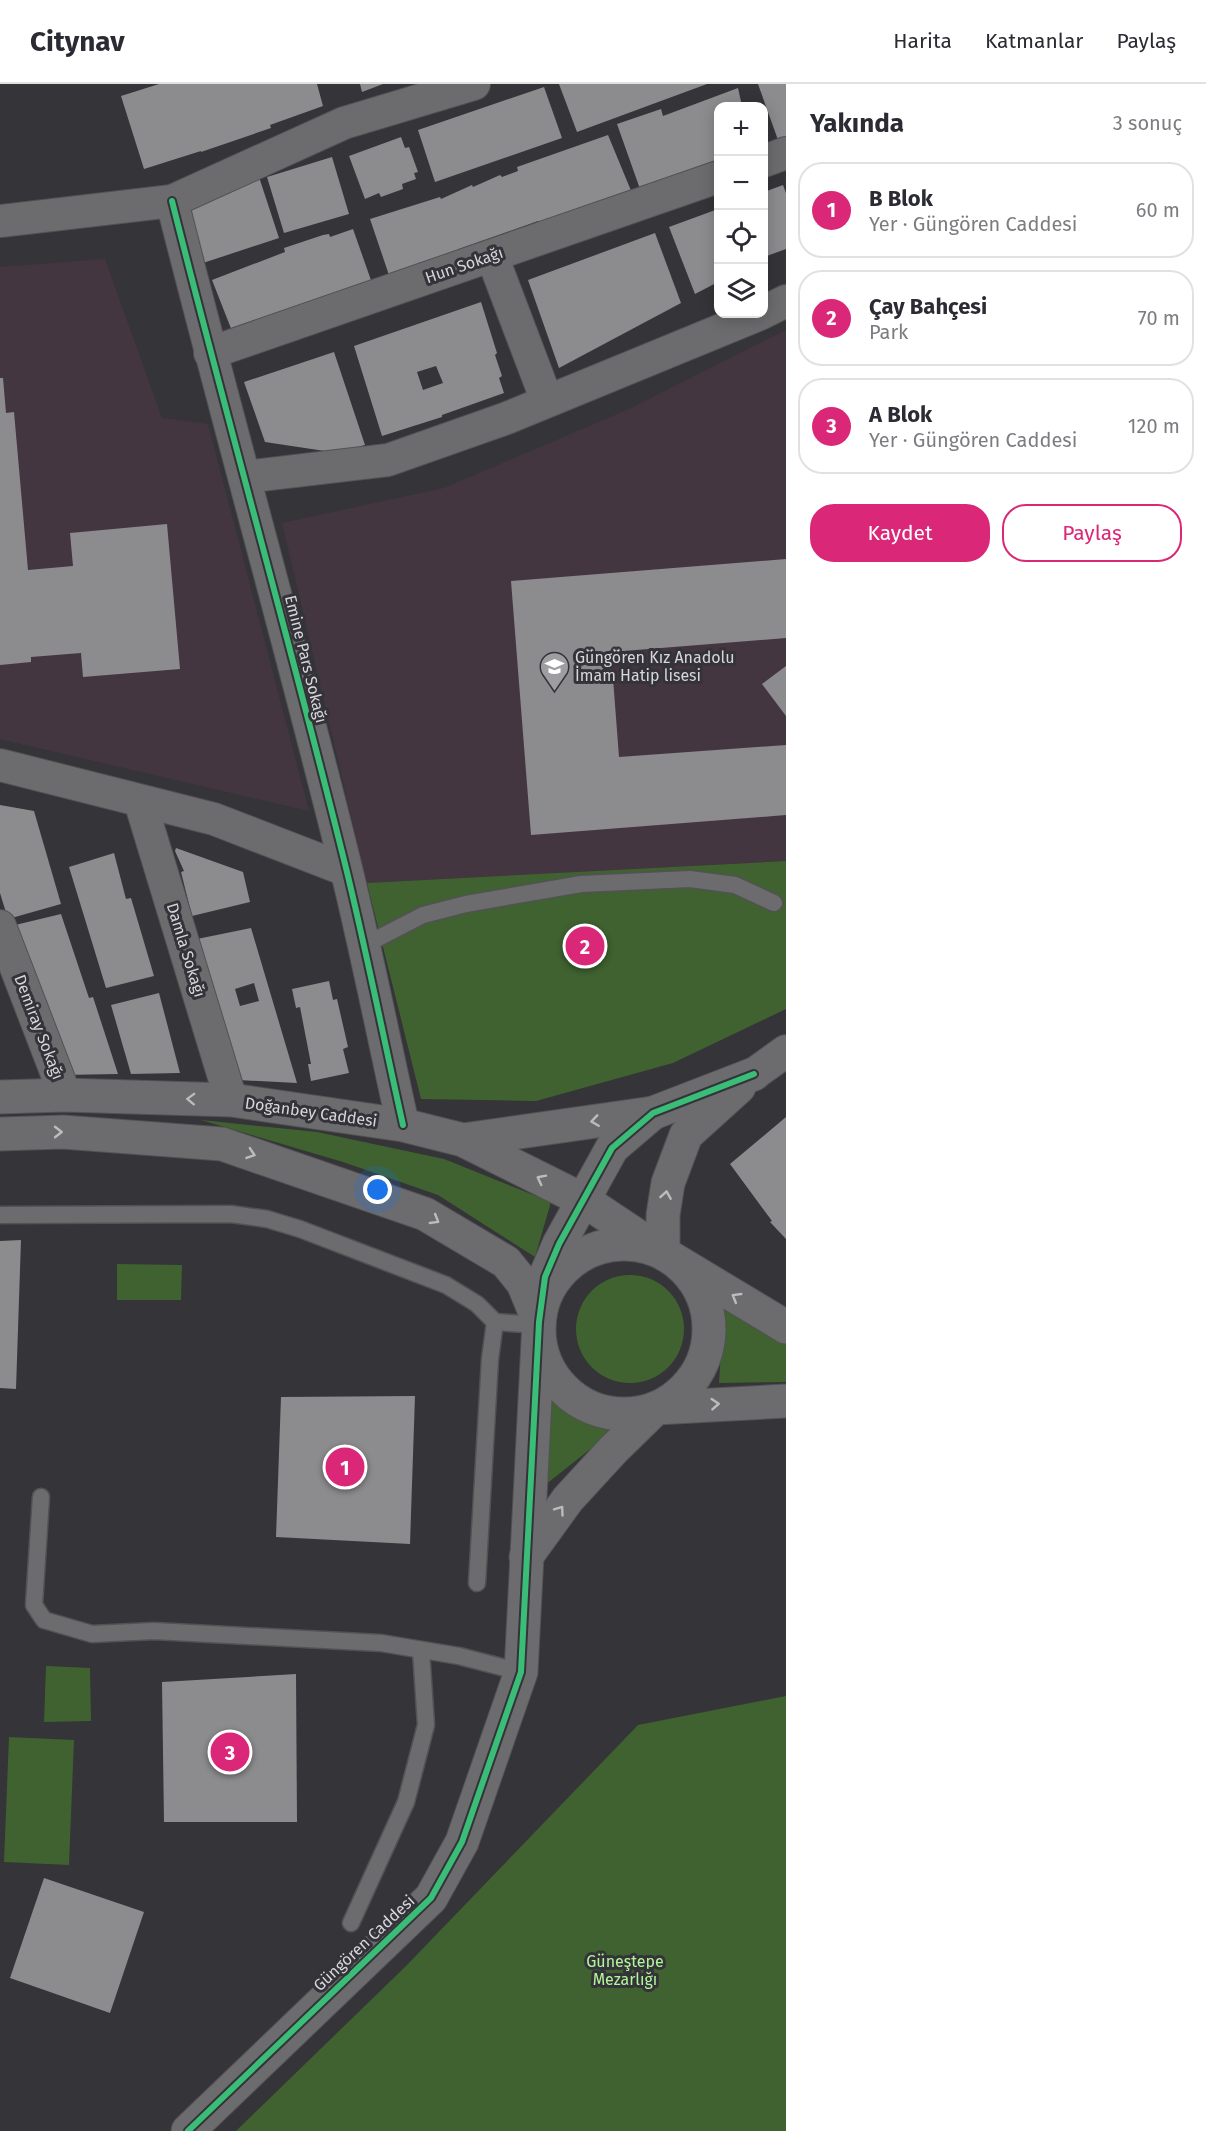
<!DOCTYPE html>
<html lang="tr">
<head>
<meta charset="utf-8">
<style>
  body { margin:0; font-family:"Fira Sans",sans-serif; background:#f7f7f7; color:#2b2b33 }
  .controls { position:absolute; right:18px; top:18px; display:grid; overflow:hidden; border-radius:12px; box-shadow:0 3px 15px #0003 }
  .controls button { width:54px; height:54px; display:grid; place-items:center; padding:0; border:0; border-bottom:2px solid #e1e1e2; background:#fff; color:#2b2b33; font:30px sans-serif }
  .you { position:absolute; left:378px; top:1106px; width:21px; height:21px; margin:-15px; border:4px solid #fff; border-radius:50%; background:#1a73e8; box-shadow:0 0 0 9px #1a73e833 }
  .badge { display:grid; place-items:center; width:39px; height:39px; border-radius:50%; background:#db2777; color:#fff; font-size:20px; font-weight:700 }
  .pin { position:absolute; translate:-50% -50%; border:3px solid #fff; box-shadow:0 2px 6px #0006 }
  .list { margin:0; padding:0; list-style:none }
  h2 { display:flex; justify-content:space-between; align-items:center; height:78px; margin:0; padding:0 24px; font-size:26px }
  h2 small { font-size:20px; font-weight:400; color:#7c7c81 }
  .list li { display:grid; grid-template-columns:39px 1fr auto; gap:18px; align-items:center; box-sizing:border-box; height:96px; margin:0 12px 12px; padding:0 12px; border:2px solid #e1e1e2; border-radius:24px }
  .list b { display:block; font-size:22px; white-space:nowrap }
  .list p { margin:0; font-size:20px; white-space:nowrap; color:#7c7c81 }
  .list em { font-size:20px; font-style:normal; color:#7c7c81 }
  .actions { display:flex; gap:12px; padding:18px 24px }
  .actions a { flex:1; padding:14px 0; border:2px solid #db2777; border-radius:24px; text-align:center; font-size:21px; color:#db2777 }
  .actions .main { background:#db2777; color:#fff }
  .icon { flex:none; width:33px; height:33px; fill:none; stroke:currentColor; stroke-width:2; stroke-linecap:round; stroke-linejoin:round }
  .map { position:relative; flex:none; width:786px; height:2047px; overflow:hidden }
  header { display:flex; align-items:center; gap:36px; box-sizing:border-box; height:84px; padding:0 30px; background:#fff; border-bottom:2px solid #e1e1e2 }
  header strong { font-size:28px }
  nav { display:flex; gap:33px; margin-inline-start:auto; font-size:21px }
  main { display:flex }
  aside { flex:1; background:#fff }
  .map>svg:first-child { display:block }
  .education { fill:#443640 }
  .green { fill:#3f6230 }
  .building { fill:#8c8b8e; fill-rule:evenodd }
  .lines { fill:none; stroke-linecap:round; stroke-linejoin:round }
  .service-casing { stroke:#525154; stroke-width:19 }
  .minor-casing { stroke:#525154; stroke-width:34 }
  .tertiary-casing { stroke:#525154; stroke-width:35 }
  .secondary-casing { stroke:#525154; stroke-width:35 }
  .service { stroke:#6c6c6f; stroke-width:16 }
  .minor { stroke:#6c6c6f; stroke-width:32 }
  .tertiary { stroke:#6c6c6f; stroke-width:33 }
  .secondary { stroke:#6c6c6f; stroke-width:33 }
  .cycleway-casing { stroke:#343339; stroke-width:10 }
  .cycleway { stroke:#3abd76; stroke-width:6 }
  .oneway { stroke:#bcbcbf }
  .labels { text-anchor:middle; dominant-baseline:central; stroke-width:6; stroke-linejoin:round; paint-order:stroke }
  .street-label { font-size:16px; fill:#d7d6da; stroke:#343339 }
  .poi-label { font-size:16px; fill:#d7d6da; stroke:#343339; text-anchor:start }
  .park-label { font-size:16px; fill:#b2f699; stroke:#343339 }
</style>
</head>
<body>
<header>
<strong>Citynav</strong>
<nav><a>Harita</a><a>Katmanlar</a><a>Paylaş</a></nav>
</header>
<main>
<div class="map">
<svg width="786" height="2047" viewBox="0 0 786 2047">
  <rect width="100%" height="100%" fill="#353438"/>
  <g class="education">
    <polygon points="105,175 162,334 208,340 309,727 0,655 0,183"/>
    <polygon points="786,246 786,777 367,799 282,439 444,404 629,325"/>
  </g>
  <g class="green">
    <polygon points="786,777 786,925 673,979 536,1017 421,1015 367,799"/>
    <polygon points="201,1036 317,1048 444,1075 551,1118 535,1173 438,1111 343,1078"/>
    <polygon points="117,1180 182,1181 181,1216 117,1216"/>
    <circle cx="630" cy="1245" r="54"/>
    <polygon points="724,1220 786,1259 786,1298 719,1299"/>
    <polygon points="551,1311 612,1348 545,1401"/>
    <polygon points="46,1582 90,1584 91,1637 44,1638"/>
    <polygon points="786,1612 786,2047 236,2047 406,1882 638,1641"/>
    <polygon points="9,1653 74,1656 69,1781 4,1778"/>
  </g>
  <g class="building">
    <polygon points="159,0 317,0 323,22 270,41 271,44 201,68 201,67 144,85 121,12"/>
    <polygon points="360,0 383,0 362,8"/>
    <polygon points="559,0 707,0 577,48"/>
    <polygon points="758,0 786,0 786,53 778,56"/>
    <polygon points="544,3 562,54 435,98 418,46"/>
    <polygon points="738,4 742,22 718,22 718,76 640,105 617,40 661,25 663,32"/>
    <polygon points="608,51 632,109 539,139 538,137 459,165 461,170 390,194 370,135 440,113 441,115 472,101 473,103 500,91 502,93 518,87 517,83"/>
    <polygon points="401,53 405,64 409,63 418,88 414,89 416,95 402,100 403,105 381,113 379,109 365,115 349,72"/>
    <polygon points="332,73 349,130 284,149 267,93"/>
    <polygon points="259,93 279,154 203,179 184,119"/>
    <polygon points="783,101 786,109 786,165 764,173 764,108"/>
    <polygon points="718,125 718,198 695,210 669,143"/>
    <polygon points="353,145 372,199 232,247 212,196 285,168 284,164 323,151 329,150 330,153"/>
    <polygon points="655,149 681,219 559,284 528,196"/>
    <path d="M481,218L497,269L495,271L502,292L499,294L504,309L442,331V333L382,352L354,262ZM436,282L443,299L423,306L417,288Z"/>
    <polygon points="334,268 365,361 338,369 265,358 244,298"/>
    <polygon points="0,294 3,294 6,329 14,328 28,486 73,482 70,449 167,440 180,585 83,593 81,569 31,573 31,578 0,581"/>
    <polygon points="786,475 786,554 611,568 619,673 786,661 786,731 531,751 511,497"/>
    <polygon points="786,582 786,632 762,600"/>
    <polygon points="0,721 34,727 61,820 8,835 0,809"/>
    <polygon points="176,764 243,788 250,818 192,832 181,788 184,787 175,767"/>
    <polygon points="114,769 126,815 131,814 154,892 106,904 69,783"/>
    <polygon points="61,830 89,914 93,913 118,990 63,991 11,842"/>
    <path d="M251,844L297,999L238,996L197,855ZM254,899L259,917L240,922L235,905Z"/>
    <polygon points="329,897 333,916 337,915 348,963 343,965 349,989 311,997 308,980 311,980 300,923 296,924 292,905"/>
    <polygon points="159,909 180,989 131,990 111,921"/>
    <polygon points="786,1033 786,1155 770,1138 772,1137 730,1080"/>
    <polygon points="21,1156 16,1305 0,1304 0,1157"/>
    <polygon points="415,1312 410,1460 276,1453 281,1313"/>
    <polygon points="296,1590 297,1738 164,1738 162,1598"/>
    <polygon points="44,1794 144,1828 110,1929 10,1894"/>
  </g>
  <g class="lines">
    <defs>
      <g id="service">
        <polyline points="363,862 423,831 466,820 581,800 690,795 735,801 774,819"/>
        <polyline points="0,1131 231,1130 267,1135 300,1145 446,1201 477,1220 495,1238 524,1240 539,1238"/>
        <polyline points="41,1413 34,1521 44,1536 92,1550 154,1547 381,1559 459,1572 521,1588"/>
        <polyline points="477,1499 490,1275 495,1238"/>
        <polyline points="351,1839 406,1718 426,1641 421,1567"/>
      </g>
      <g id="minor">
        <polyline points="764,77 786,69"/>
        <path d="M172,117C228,340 291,561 346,784C367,870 384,956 403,1041"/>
        <polyline points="0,137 172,117 344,39 474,0"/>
        <polyline points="492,172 547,317"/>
        <polyline points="764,228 786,217"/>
        <polyline points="210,269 718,93"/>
        <polyline points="245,393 388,376 507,334 760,230"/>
        <polyline points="0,681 214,735 346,786"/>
        <polyline points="140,717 231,1016"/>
        <polyline points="0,842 65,1011"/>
        <polyline points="754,990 786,967"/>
      </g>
      <g id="tertiary">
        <polyline points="739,1003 686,1051 668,1099 663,1131 663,1169 786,1243"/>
        <polyline points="463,1056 653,1029"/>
        <polyline points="526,1473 568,1415 613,1366 656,1324 786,1317"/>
        <polyline points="188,2047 431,1814 462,1758 521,1588 539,1238 545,1193 559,1160 612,1064 653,1029 754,990"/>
      </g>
      <g id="secondary">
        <polyline points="0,1013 65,1011 231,1016 403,1041 463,1056 585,1117 663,1169"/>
        <polyline points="0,1050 63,1048 222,1060 425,1130 506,1178 523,1199 539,1238"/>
        <circle cx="624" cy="1245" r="85"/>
      </g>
    </defs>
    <use href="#service" class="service-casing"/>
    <use href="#minor" class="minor-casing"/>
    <use href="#tertiary" class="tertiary-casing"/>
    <use href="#secondary" class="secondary-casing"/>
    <use href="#service" class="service"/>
    <use href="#minor" class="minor"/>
    <use href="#tertiary" class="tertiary"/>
    <use href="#secondary" class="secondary"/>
    <defs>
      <g id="cycleway">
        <path d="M172,117C228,340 291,561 346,784C367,870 384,956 403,1041"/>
        <polyline points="188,2047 431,1814 462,1758 521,1588 539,1238 545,1193 559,1160 612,1064 653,1029 754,990"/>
      </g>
    </defs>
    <use href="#cycleway" class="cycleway-casing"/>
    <use href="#cycleway" class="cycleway"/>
  </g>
  <defs><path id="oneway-chevron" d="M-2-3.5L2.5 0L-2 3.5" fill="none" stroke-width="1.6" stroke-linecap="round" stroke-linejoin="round" transform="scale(1.5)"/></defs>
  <g class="oneway">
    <use href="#oneway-chevron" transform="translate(191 1015) rotate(-178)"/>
    <use href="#oneway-chevron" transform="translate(595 1037) rotate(172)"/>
    <use href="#oneway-chevron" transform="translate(58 1048)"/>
    <use href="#oneway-chevron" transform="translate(251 1070) rotate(19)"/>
    <use href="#oneway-chevron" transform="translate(541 1095) rotate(-153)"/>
    <use href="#oneway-chevron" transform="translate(666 1111) rotate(-81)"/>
    <use href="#oneway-chevron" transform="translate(435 1136) rotate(31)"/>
    <use href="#oneway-chevron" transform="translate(736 1213) rotate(-149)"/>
    <use href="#oneway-chevron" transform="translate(715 1320) rotate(-4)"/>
    <use href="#oneway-chevron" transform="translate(560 1426) rotate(-54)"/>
  </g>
  <defs>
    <symbol id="school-pin" viewBox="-11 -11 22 30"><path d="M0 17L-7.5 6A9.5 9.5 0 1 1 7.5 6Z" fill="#9e9da1" stroke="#343339"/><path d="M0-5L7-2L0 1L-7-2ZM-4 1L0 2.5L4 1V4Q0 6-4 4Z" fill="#fff"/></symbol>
  </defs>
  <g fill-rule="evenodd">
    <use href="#school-pin" x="538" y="566" width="33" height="45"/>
  </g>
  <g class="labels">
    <g class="street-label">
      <text transform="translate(464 181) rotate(-19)">Hun Sokağı</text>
      <text transform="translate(306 575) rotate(76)">Emine Pars Sokağı</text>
      <text transform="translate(186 866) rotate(73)">Damla Sokağı</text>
      <text transform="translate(39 943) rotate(69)">Demiray Sokağı</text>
      <text transform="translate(311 1028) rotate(8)">Doğanbey Caddesi</text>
      <text transform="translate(364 1859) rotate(-43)">Güngören Caddesi</text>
    </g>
    <g class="poi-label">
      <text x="575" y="573">Güngören Kız Anadolu<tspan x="575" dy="18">İmam Hatip lisesi</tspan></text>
    </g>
    <g class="park-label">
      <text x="625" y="1877">Güneştepe<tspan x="625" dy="18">Mezarlığı</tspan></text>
    </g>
  </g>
</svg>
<div class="controls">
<button>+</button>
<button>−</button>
<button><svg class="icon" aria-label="locate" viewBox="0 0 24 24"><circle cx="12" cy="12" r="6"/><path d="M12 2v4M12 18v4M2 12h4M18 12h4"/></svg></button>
<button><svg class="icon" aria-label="layers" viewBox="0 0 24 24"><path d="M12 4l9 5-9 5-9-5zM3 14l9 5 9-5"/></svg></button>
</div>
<div class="you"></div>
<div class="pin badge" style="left:345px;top:1383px">1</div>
<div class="pin badge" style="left:585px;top:862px">2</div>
<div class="pin badge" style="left:230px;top:1668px">3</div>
</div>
<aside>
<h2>Yakında<small>3 sonuç</small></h2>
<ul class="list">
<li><span class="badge">1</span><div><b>B Blok</b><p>Yer · Güngören Caddesi</p></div><em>60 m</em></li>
<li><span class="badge">2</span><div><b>Çay Bahçesi</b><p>Park</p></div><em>70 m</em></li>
<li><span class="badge">3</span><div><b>A Blok</b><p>Yer · Güngören Caddesi</p></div><em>120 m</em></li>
</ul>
<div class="actions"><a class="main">Kaydet</a><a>Paylaş</a></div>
</aside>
</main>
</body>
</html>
